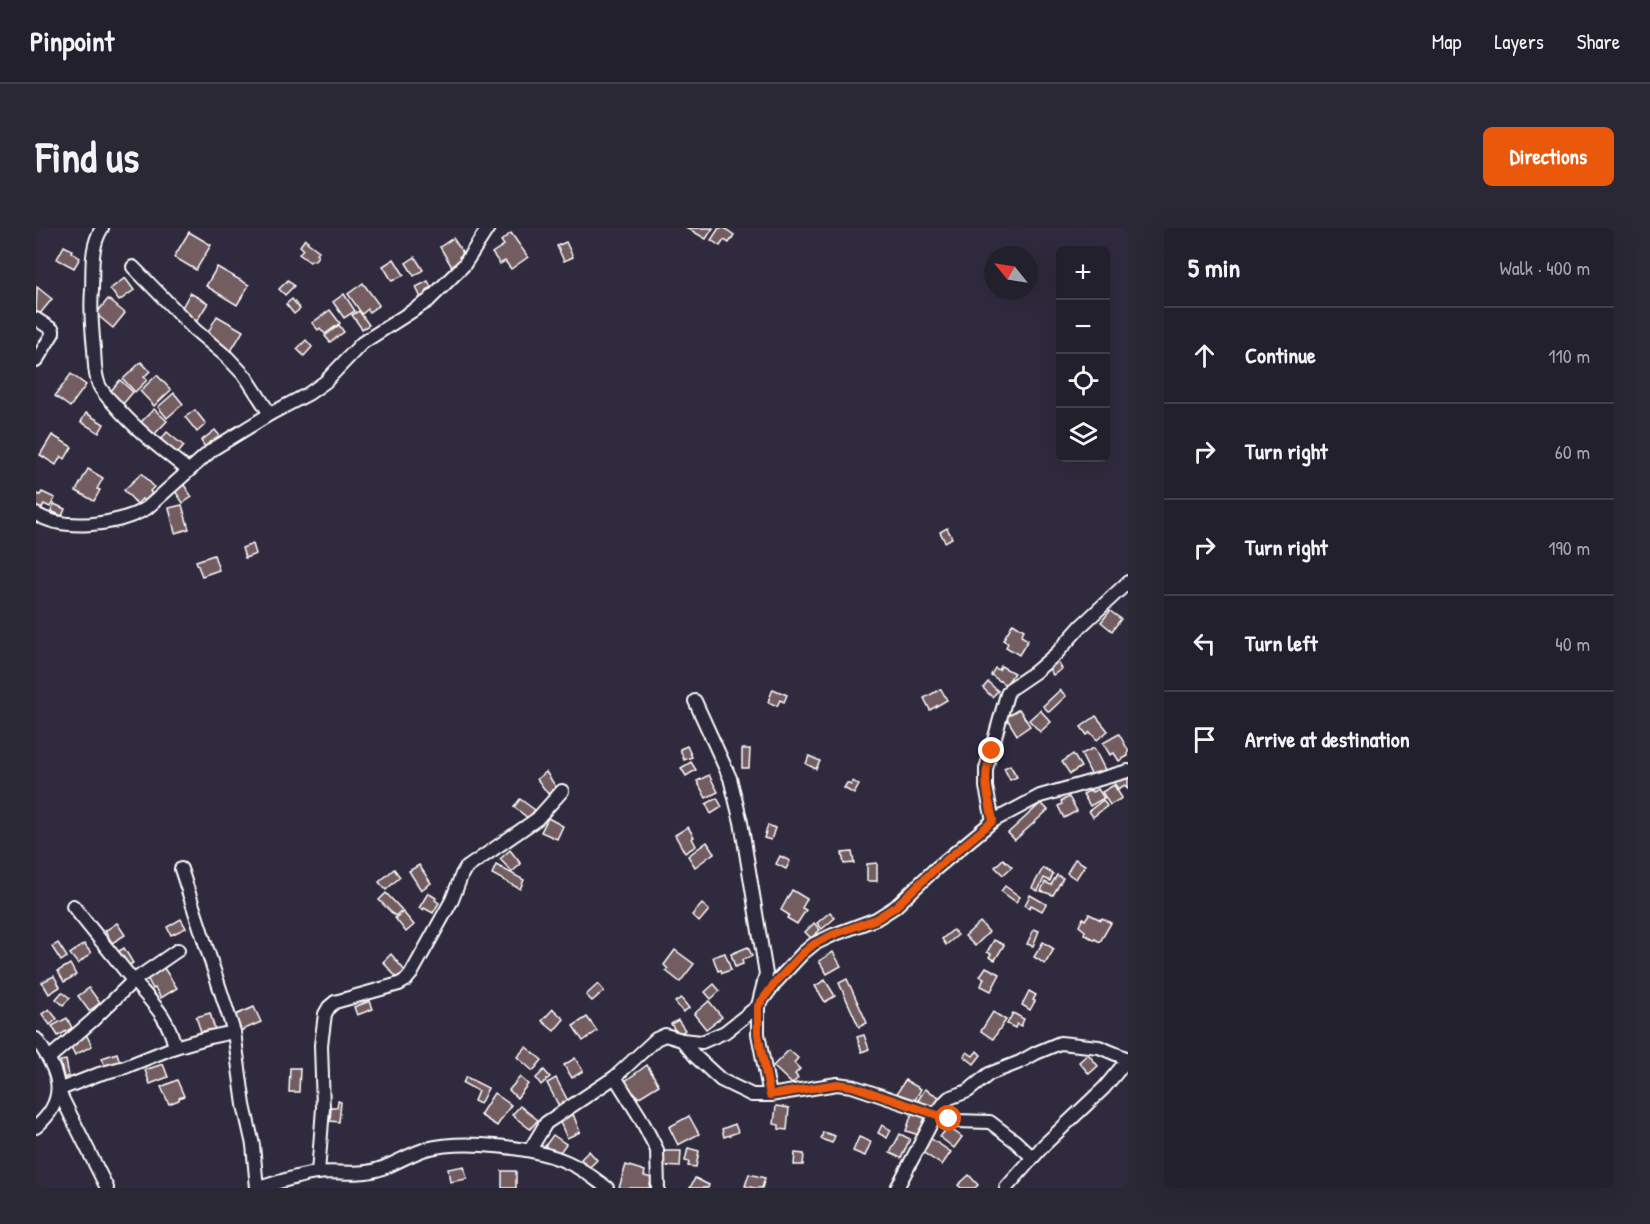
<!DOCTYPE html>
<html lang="en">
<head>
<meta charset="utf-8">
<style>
  body { margin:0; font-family:"Patrick Hand",sans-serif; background:#2b2836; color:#f1f3f6 }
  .controls { position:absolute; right:18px; top:18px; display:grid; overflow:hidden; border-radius:9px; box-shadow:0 6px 24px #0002 }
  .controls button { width:54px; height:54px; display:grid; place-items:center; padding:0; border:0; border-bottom:2px solid #403e4a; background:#23202e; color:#f1f3f6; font:30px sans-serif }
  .compass { position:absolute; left:948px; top:18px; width:54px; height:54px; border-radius:50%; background:#23202e; box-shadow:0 6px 24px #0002; rotate:300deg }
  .stop { position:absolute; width:18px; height:18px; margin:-14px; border:4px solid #ea580c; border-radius:50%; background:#fff }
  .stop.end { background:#ea580c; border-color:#fff; box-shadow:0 2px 6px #0008 }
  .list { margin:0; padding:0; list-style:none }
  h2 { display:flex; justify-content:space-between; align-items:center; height:78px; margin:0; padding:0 24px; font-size:26px }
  h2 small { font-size:20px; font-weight:400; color:#a3a3aa }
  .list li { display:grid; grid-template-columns:39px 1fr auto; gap:18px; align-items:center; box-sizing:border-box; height:96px; padding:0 24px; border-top:2px solid #403e4a }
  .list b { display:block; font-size:22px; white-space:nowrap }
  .list em { font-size:20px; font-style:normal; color:#a3a3aa }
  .icon { flex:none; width:33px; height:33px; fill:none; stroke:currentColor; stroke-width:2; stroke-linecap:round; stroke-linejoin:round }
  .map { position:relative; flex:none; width:1092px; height:960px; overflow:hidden; border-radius:9px }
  header { display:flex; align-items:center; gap:36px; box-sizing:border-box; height:84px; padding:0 30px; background:#23202e; border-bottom:2px solid #403e4a }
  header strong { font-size:28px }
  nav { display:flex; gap:33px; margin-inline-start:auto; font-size:21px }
  .intro { display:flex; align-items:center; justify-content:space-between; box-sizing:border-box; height:144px; padding:0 36px }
  h1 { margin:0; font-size:42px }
  .button { padding:15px 27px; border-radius:9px; background:#ea580c; color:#fff; font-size:21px; font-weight:700 }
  main { display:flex; gap:36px; padding:0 36px }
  aside { flex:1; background:#23202e; border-radius:9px; box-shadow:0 6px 24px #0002 }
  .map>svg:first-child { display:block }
  .building { fill:#735d60; stroke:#fff; stroke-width:1.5 }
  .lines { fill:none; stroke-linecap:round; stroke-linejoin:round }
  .street-casing { stroke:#fff; stroke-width:16 }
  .street { stroke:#2f2a3d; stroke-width:12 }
  .route { stroke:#ea580c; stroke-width:8 }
</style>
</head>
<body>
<header>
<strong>Pinpoint</strong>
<nav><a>Map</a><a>Layers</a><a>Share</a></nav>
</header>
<div class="intro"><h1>Find us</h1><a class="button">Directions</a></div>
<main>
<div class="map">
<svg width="1092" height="960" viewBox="0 0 1092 960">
  <rect width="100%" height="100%" fill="#2f2a3d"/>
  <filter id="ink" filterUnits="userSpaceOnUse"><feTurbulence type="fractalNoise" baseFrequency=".0167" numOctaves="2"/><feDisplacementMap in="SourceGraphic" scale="12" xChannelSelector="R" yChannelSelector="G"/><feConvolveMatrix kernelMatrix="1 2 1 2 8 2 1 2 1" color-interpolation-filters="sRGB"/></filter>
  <g filter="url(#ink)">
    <g class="building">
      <polygon points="651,0 677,0 670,11"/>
      <polygon points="683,0 688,0 698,7 693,15 688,12 684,18 675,12"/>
      <polygon points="153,4 175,17 160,42 138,29"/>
      <polygon points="475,5 492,29 475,41 469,33 464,36 456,25 468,17 465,13"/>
      <polygon points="417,10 427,25 423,29 426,33 416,39 404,19"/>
      <polygon points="269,11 272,13 271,14 283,23 280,26 282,28 278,33 276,32 274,34 263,26 267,21 264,18"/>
      <polygon points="530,14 537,29 528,33 521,18"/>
      <polygon points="28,18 36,22 35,24 44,30 38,40 21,31"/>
      <polygon points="379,29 387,42 378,48 370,35"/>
      <polygon points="358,31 368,47 356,53 347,38"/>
      <polygon points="181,39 213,57 201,77 170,58"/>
      <polygon points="89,50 98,62 83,73 74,61"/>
      <polygon points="252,52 258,58 249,67 243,61"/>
      <polygon points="392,53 395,59 391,62 393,66 385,70 380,59"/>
      <polygon points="327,55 343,77 333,84 332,81 326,86 312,66"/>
      <polygon points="1,59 16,71 3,87 0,84"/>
      <polygon points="154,65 172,75 160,94 143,85"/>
      <polygon points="308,66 319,83 308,90 297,74"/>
      <polygon points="72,71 89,85 77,100 60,86"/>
      <polygon points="256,71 264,81 258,86 250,76"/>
      <polygon points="294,82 304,95 289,106 284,100 282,102 276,95"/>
      <polygon points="323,83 333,97 326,101 316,87"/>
      <polygon points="181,88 207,103 195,123 170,108"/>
      <polygon points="303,97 308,104 294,114 289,108"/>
      <polygon points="270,112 276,119 268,128 261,121"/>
      <polygon points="105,134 114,143 108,149 111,152 99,164 87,151"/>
      <polygon points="35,146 50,157 34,179 19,168"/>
      <polygon points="121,147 135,162 118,178 104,163"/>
      <polygon points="84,152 97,164 87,176 74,164"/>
      <polygon points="138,165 147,176 131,190 122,179"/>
      <polygon points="118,181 131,193 116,209 103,196"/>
      <polygon points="159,182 170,196 161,204 149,189"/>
      <polygon points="50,185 68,196 63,205 45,194"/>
      <polygon points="179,202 184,208 179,211 181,214 171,222 165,213"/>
      <polygon points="131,204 148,218 139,229 122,215"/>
      <polygon points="16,207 36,219 29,231 25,228 20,237 4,227"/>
      <polygon points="52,241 67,250 61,261 64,262 58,273 40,263"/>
      <polygon points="106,245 118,259 114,263 116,266 108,274 106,271 101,276 88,262"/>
      <polygon points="146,254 156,269 147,275 137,260"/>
      <polygon points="6,264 19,270 14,279 8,276 4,284 0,282 0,268 1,266 4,267"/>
      <polygon points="18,276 29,281 26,288 15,283"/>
      <polygon points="146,277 153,301 139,305 133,280"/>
      <polygon points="911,300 916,310 909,314 904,304"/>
      <polygon points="217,316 220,326 209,330 206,320"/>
      <polygon points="178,327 183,342 166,348 160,333"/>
      <polygon points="1074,383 1085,391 1076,403 1065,394"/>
      <polygon points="977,395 988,402 985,408 992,412 983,427 970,419 972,415 967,412"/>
      <polygon points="1020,430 1026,441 1017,447 1010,436"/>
      <polygon points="965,438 978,445 970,457 955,447 959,440 963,442"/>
      <polygon points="952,454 962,463 956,469 947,460"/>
      <polygon points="737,461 751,467 748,474 744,472 741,478 732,474"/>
      <polygon points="905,461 911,472 894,482 888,470"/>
      <polygon points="1024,462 1030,468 1013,484 1007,478"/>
      <polygon points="983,481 994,498 981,507 970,489"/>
      <polygon points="1004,482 1015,494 1004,504 993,492"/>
      <polygon points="1060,488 1072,503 1061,512 1054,504 1051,507 1045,499"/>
      <polygon points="1083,506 1092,522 1092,528 1083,533 1078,525 1074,527 1067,515"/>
      <polygon points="651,518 656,529 648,532 644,521"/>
      <polygon points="1058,520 1069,542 1056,548 1045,526"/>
      <polygon points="706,521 714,521 713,540 706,540"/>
      <polygon points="1037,526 1045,539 1034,546 1026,534"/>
      <polygon points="773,528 784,533 780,541 770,536"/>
      <polygon points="655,534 660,542 650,548 645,540"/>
      <polygon points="974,537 981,549 974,552 968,540"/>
      <polygon points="510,544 520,559 512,566 501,551"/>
      <polygon points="1092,546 1092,561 1089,557 1082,561 1078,554"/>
      <polygon points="673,547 682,564 670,570 661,553"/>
      <polygon points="817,553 823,557 818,566 808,560 811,555 815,557"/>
      <polygon points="1078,557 1086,570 1074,577 1066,564"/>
      <polygon points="1062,561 1068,570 1054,578 1047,566 1055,562 1056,564"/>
      <polygon points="1033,569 1041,583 1028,590 1022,578 1026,576 1025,573"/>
      <polygon points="681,570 686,579 675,586 670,576"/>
      <polygon points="484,571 499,582 492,590 478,579"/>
      <polygon points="1067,572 1071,578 1057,589 1053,583"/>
      <polygon points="1005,575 1012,582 979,612 972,605"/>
      <polygon points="512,590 527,598 521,611 505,604"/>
      <polygon points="732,597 739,600 735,612 728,610"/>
      <polygon points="652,599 658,609 656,610 660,618 649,625 639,607"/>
      <polygon points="671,614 678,625 659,639 652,628"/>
      <polygon points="474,622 485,636 476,644 464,631"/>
      <polygon points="816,624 818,635 808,636 806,625"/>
      <polygon points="744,628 754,633 750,641 740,636"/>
      <polygon points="967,631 976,639 967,647 959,639"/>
      <polygon points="1039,631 1049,637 1040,651 1031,645"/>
      <polygon points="841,635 841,653 831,653 831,636"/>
      <polygon points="383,637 395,655 385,662 373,643"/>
      <polygon points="460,637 488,652 484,661 456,646"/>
      <polygon points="1007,640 1017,646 1014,653 1008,650 1002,663 996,660"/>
      <polygon points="358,641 364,649 350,662 343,654"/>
      <polygon points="1021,647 1027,650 1017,667 1005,663 1009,654 1015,657"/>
      <polygon points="969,658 984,669 980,674 965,663"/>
      <polygon points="756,662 771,671 766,680 770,682 761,696 751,690 753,687 745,682"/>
      <polygon points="350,665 366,682 359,688 343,672"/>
      <polygon points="392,665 400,670 399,672 403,675 397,685 388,680 387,682 383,680"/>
      <polygon points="994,667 1010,676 1006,683 995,677 993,680 989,677"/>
      <polygon points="666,676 673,682 663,694 656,687"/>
      <polygon points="367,684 378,697 370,704 359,690"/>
      <polygon points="794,684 799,690 786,701 781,695"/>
      <polygon points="1053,686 1065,692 1066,690 1075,695 1064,714 1059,711 1058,712 1048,706 1049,703 1043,698 1047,690 1049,692"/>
      <polygon points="145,691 150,700 135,707 131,699"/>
      <polygon points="944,694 953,704 939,718 929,708"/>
      <polygon points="81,695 89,707 76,715 69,703"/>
      <polygon points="778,695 784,702 775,710 769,704"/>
      <polygon points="998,701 1003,703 997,718 991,716"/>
      <polygon points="917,702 922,707 910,717 906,711"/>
      <polygon points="958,712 968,717 959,732 953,729 955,726 951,724"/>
      <polygon points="1007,714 1018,721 1009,736 998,729"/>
      <polygon points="22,715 31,729 25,733 16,719"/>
      <polygon points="48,716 55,725 42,736 34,726"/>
      <polygon points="712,719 716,728 706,732 707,736 699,739 695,726"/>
      <polygon points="88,720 97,735 89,740 80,725"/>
      <polygon points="639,722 658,736 644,754 630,743 632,741 628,737"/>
      <polygon points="797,724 805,738 791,746 783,733"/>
      <polygon points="689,725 695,742 686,745 685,742 682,743 677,729"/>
      <polygon points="355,726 369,743 361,750 347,734"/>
      <polygon points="34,736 40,747 28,754 22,743"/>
      <polygon points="126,737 141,760 125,770 119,760 117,761 110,748"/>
      <polygon points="950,739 964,746 955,763 945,758 948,750 944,748"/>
      <polygon points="18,748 24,759 13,766 6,754"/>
      <polygon points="811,751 831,795 823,799 803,755"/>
      <polygon points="789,752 799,768 789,774 779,758"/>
      <polygon points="562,756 568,763 556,773 550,767"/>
      <polygon points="678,756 684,763 675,771 669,764"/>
      <polygon points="53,760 64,775 53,783 42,768"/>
      <polygon points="993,763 1000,767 997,772 999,773 994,782 986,777"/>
      <polygon points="26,764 34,770 27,777 20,771"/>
      <polygon points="645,770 653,780 647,784 639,774"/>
      <polygon points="334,773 337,781 321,787 318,779"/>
      <polygon points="673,773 686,789 670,801 658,786"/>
      <polygon points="218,779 225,794 204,803 197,788"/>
      <polygon points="13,781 21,791 14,797 6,786"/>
      <polygon points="517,781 528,791 518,803 506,793"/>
      <polygon points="957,784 970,792 957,811 945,803"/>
      <polygon points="174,785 180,805 171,807 170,803 165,804 160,789"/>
      <polygon points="977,785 988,791 985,798 981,796 979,800 971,796"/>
      <polygon points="551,789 561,803 547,813 537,798"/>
      <polygon points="31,790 36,800 22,808 16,798"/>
      <polygon points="642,792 649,802 642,807 635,796"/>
      <polygon points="50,806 56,818 39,827 33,815"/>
      <polygon points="828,807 833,821 826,824 821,809"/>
      <polygon points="490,819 506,832 497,843 481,829"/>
      <polygon points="753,822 762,830 758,835 764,841 759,846 762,850 756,856 737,838"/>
      <polygon points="941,823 945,827 938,836 928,828 931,824 937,828"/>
      <polygon points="81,825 85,837 70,843 66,830"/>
      <polygon points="1052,826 1062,838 1053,846 1043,834"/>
      <polygon points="539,830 547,843 536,850 528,837"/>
      <polygon points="30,832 33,848 28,850 24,833"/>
      <polygon points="127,836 132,849 114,856 109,842"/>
      <polygon points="611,837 623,857 602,870 599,865 596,867 588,854"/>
      <polygon points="254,840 264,840 263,864 253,864"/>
      <polygon points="508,842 514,849 505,857 500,850"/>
      <polygon points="430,849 452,860 444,876 438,873 442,863 427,855"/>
      <polygon points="484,849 492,856 481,870 473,862"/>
      <polygon points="520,850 533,875 524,880 511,855"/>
      <polygon points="141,852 148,868 143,870 143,872 133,876 125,859"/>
      <polygon points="869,852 885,861 878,874 870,869 869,872 860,867"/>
      <polygon points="889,861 905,870 899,881 881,874"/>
      <polygon points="458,865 475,877 461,898 444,887"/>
      <polygon points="302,873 305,874 303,894 294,893 295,879 301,879"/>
      <polygon points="484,878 502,892 494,901 476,887"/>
      <polygon points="740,878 753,880 751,902 743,901 743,897 738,896"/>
      <polygon points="876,885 889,889 883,907 870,903"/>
      <polygon points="537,886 544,904 531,910 523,892"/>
      <polygon points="653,888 663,906 642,917 633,899"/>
      <polygon points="699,896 702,904 688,909 686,901"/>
      <polygon points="846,897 855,902 851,910 842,905"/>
      <polygon points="912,899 926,909 918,920 904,909"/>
      <polygon points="787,904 799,908 796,915 785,911"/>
      <polygon points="864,906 874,911 865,930 854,925"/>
      <polygon points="517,907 530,916 522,927 509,918"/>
      <polygon points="823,909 835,914 829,928 817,923"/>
      <polygon points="894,910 915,924 906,937 885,923"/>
      <polygon points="652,920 663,923 660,939 652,938 653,934 649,933"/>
      <polygon points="553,923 561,932 553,940 545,931"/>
      <polygon points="625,923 645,923 644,939 625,938"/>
      <polygon points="759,925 768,926 767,937 758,937"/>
      <polygon points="590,937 609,943 608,948 616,950 613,960 583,960"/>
      <polygon points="428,938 431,951 414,954 412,941"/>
      <rect x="466" y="943" width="14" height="17"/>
      <polygon points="713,946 729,950 726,960 718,960 709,958"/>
      <polygon points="933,947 942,957 939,960 925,960 922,957"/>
      <polygon points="659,950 673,957 672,960 654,960"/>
    </g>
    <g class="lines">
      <defs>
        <g id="street">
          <path d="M66,0C54,19 57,40 56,62C54,82 56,101 58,121C59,133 58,146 63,157C66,164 72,170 77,175C99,201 125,221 152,242"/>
          <polyline points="97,39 159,102 191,129 210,149 234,186"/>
          <polyline points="0,91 17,102 17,105 0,133"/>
          <path d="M0,286C29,304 82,297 111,280L177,221L234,186L272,166L289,154L326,115L392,73L428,37L452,0"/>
          <polyline points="659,473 694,550 705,594 730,746 722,778 722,806 734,867"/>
          <polyline points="957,593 950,559 950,541 971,466 974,461 999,444 1021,425 1045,398 1092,354"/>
          <polyline points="145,641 198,804 208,877 217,917 221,960"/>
          <path d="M37,678C56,702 76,726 95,750C115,774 132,787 139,819"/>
          <path d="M0,811C23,843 34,870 0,899"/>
          <polyline points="646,812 659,828 685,852 716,867 734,867 801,856 816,858 920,893 954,894 979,913 996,929"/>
          <polyline points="13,830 56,793 97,753 142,722"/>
          <polyline points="579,849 604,889 621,922 622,960"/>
          <polyline points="494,922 510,895 579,849 620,811 629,807 646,812 666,814 689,804 722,778 739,755 767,725 778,716 797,707 840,691 859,679 897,643 957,593 1004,568 1092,543"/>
          <polyline points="282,945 287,880 285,817 289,786 293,779 299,774 363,756 370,752 375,746 416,672 426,646 429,641 501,591 526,563"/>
          <polyline points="71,960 22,862 63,846 89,839 139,819 174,809 198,804"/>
          <path d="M223,960C242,954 260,948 280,945C297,943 314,946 330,944C351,942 370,927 390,921C427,911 499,919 533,935C547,941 559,951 571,960"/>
          <polyline points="861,960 900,886 909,874 913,870 932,863 953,846 984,834 1000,825 1024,815 1063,819 1092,831"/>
          <polyline points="970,960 1008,917 1068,860 1092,831"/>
        </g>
      </defs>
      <use href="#street" class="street-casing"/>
      <use href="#street" class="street"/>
    </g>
  </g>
  <g class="lines" filter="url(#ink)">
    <path class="route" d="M913,891L816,858L801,856L734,867L722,806V778L739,755L767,725L778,716L796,707L840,691L859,679L897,643L957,593C952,566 945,550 956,523"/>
  </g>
</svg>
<div class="controls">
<button>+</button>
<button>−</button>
<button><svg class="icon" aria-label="locate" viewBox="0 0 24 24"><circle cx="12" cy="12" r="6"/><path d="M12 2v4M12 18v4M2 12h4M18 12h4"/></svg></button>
<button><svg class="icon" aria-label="layers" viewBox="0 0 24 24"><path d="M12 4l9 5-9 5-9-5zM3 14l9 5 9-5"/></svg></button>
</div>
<svg class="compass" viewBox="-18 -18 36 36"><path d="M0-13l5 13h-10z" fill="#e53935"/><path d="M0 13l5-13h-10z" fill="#a3a3aa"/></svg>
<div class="stop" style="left:913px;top:891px"></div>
<div class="stop end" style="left:956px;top:523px"></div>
</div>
<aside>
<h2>5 min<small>Walk · 400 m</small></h2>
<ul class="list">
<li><svg class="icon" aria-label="ahead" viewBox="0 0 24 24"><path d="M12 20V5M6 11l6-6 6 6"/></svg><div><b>Continue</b></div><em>110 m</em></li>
<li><svg class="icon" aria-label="right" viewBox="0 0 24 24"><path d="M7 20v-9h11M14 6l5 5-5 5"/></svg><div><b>Turn right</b></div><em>60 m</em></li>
<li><svg class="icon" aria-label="right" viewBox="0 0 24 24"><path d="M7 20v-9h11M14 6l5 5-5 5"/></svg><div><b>Turn right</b></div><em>190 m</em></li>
<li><svg class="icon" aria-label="left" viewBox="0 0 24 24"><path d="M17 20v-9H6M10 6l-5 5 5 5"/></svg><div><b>Turn left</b></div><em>40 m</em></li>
<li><svg class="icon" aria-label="arrive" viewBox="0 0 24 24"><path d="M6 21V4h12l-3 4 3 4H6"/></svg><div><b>Arrive at destination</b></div></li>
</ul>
</aside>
</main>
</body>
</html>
